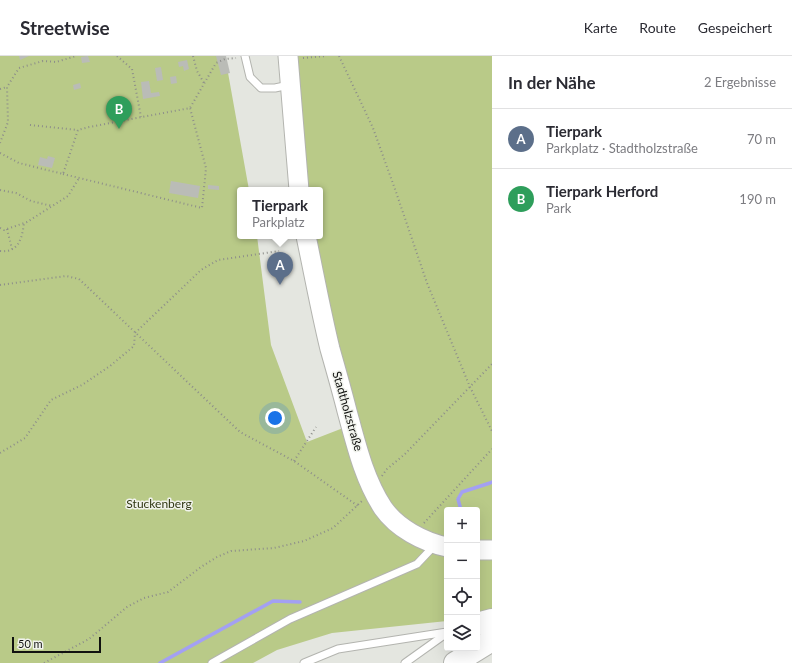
<!DOCTYPE html>
<html lang="de">
<head>
<meta charset="utf-8">
<style>
  body { margin:0; font-family:Lato,sans-serif; background:#f2f2f3; color:#2b2b33 }
  .controls { position:absolute; right:12px; bottom:12px; display:grid; overflow:hidden; border-radius:4px; box-shadow:0 4px 16px #0002 }
  .controls button { width:36px; height:36px; display:grid; place-items:center; padding:0; border:0; border-bottom:1px solid #e1e1e2; background:#fff; color:#2b2b33; font:20px sans-serif }
  .scale { position:absolute; left:12px; bottom:10px; width:89px; box-sizing:border-box; padding-left:4px; border:2px solid #111210; border-top:0; font-size:11px; line-height:14px; white-space:nowrap; color:#111210; -webkit-text-stroke:3px #f1f3ed; paint-order:stroke }
  .you { position:absolute; left:275px; top:362px; width:14px; height:14px; margin:-10px; border:3px solid #fff; border-radius:50%; background:#1a73e8; box-shadow:0 0 0 6px #1a73e833 }
  .badge { display:grid; place-items:center; width:26px; height:26px; border-radius:50%; background:#db2777; color:#fff; font-size:13px; font-weight:700 }
  .pin { position:absolute; translate:-50% -33px; filter:drop-shadow(0 1px 2px #0008) }
  .pin::after { content:''; position:absolute; top:21px; width:14px; height:12px; background:inherit; clip-path:polygon(0 0,100% 0,50% 100%) }
  .popup { position:absolute; left:237px; top:131px; width:86px; height:52px; box-sizing:border-box; display:grid; place-content:center; border-radius:4px; background:#fff; filter:drop-shadow(0 1px 3px #0005); font-size:13px; white-space:nowrap; color:#7c7c81 }
  .popup b { font-size:15px; color:#2b2b33 }
  .popup::after { content:''; position:absolute; left:50%; top:100%; margin-left:-8px; border:8px solid transparent; border-top-color:#fff }
  .list { margin:0; padding:0; list-style:none }
  h2 { display:flex; justify-content:space-between; align-items:center; height:52px; margin:0; padding:0 16px; font-size:17px }
  h2 small { font-size:13px; font-weight:400; color:#7c7c81 }
  .list li { display:grid; grid-template-columns:26px 1fr auto; gap:12px; align-items:center; box-sizing:border-box; height:60px; padding:0 16px; border-top:1px solid #e1e1e2 }
  .list b { display:block; font-size:15px; white-space:nowrap }
  .list p { margin:0; font-size:13px; white-space:nowrap; color:#7c7c81 }
  .list em { font-size:13px; font-style:normal; color:#7c7c81 }
  .icon { flex:none; width:22px; height:22px; fill:none; stroke:currentColor; stroke-width:2; stroke-linecap:round; stroke-linejoin:round }
  .map { position:relative; flex:none; width:492px; height:607px; overflow:hidden }
  header { display:flex; align-items:center; gap:24px; box-sizing:border-box; height:56px; padding:0 20px; background:#fff; border-bottom:1px solid #e1e1e2 }
  header strong { font-size:19px }
  nav { display:flex; gap:22px; margin-inline-start:auto; font-size:14px }
  main { display:flex }
  aside { flex:1; background:#fff }
  .map>svg:first-child { display:block }
  .green { fill:#b9ca88 }
  .lines { fill:none; stroke-linecap:round; stroke-linejoin:round }
  .stream { stroke:#a3a0f3; stroke-width:3.5 }
  .building { fill:#babcb7 }
  .lane-casing { stroke:#b3b4af; stroke-width:9 }
  .secondary-casing { stroke:#b3b4af; stroke-width:21 }
  .highway-casing { stroke:#b3b4af; stroke-width:24 }
  .path { stroke:#8d8e8a; stroke-width:2; stroke-dasharray:1 3; stroke-linecap:butt }
  .lane { stroke:#fff; stroke-width:7 }
  .secondary { stroke:#fff; stroke-width:19 }
  .highway { stroke:#fff; stroke-width:22 }
  .labels { text-anchor:middle; dominant-baseline:central; stroke-width:3; stroke-linejoin:round; paint-order:stroke }
  .street-label { font-size:12px; fill:#111210; stroke:#f1f3ed }
  .park-label { font-size:12px; fill:#303812; stroke:#f1f3ed }
</style>
</head>
<body>
<header>
<strong>Streetwise</strong>
<nav><a>Karte</a><a>Route</a><a>Gespeichert</a></nav>
</header>
<main>
<div class="map">
<svg width="492" height="607" viewBox="0 0 492 607">
  <rect width="100%" height="100%" fill="#e4e6e0"/>
  <polygon class="green" points="0,0 225,0 249,134 240,134 240,180 257,180 271,289 307,386 356,367 311,180 320,180 320,134 304,134 291,0 492,0 492,556 477,559 477,454 447,454 447,565 332,577 277,594 253,607 0,607"/>
  <g class="lines">
    <g class="stream">
      <polyline points="461,454 458,443 462,436 490,427 492,426"/>
      <polyline points="160,607 273,545 300,546"/>
    </g>
  </g>
  <g class="building">
    <polygon points="19,0 29,0 20,4"/>
    <polygon points="87,0 88,0 90,6 82,7 81,1"/>
    <polygon points="216,0 226,0 230,17 221,19"/>
    <polygon points="187,4 189,13 184,15 183,10 179,11 178,6"/>
    <polygon points="161,11 163,24 157,25 155,12"/>
    <polygon points="176,20 177,27 171,28 170,21"/>
    <polygon points="149,25 151,37 159,36 160,40 143,43 141,26"/>
    <polygon points="80,27 81,32 74,34 73,29"/>
    <polygon points="48,100 55,102 52,112 38,109 40,101 47,103"/>
    <polygon points="171,125 200,130 198,142 169,137"/>
    <polygon points="208,129 219,130 219,134 208,133"/>
  </g>
  <g class="lines">
    <defs>
      <g id="lane">
        <polyline points="245,0 250,21 261,32 275,32 289,29"/>
        <polyline points="212,607 290,563 417,508 434,490"/>
        <polyline points="304,607 338,593 447,576"/>
        <polyline points="405,607 447,577"/>
      </g>
      <g id="secondary">
        <polyline points="288,0 299,134"/>
        <path d="M306,180C314,218 321,256 330,293C336,314 342,335 347,355C356,388 364,423 383,452C397,472 423,486 447,491"/>
        <polyline points="477,494 492,494"/>
      </g>
      <g id="highway">
        <polyline points="477,568 492,564"/>
        <polyline points="455,607 492,584"/>
      </g>
    </defs>
    <use href="#lane" class="lane-casing"/>
    <use href="#secondary" class="secondary-casing"/>
    <use href="#highway" class="highway-casing"/>
    <g class="path">
      <polyline points="117,0 132,13 141,61"/>
      <polyline points="193,0 197,15 204,27"/>
      <polyline points="339,0 373,72 396,136 427,227 470,331 492,375"/>
      <polyline points="303,2 326,0"/>
      <polyline points="0,33 7,31"/>
      <polyline points="30,69 78,74"/>
      <polyline points="0,87 8,66 7,31 19,12 43,5 56,6 76,0"/>
      <polyline points="0,97 19,107 63,118 78,74 89,71 190,52 216,7 225,3 236,2"/>
      <polyline points="63,118 202,152 206,112 190,52"/>
      <polyline points="0,134 16,137 31,145 52,150"/>
      <polyline points="0,172 4,174 27,166 68,140 79,122"/>
      <polyline points="7,173 12,193"/>
      <path d="M0,195C19,197 22,182 24,167"/>
      <polyline points="0,229 66,220 79,223 240,376 294,405 358,450"/>
      <polyline points="0,397 25,382 51,344 82,329 110,310 134,290 135,277 201,214 218,204 279,195"/>
      <polyline points="294,405 316,371"/>
      <polyline points="382,420 387,413 405,398 492,308"/>
      <polyline points="424,467 492,393"/>
      <polyline points="44,607 89,583 127,551 144,542 168,536 201,511 217,501 231,495 274,492 304,485 333,472 362,445"/>
    </g>
    <use href="#lane" class="lane"/>
    <use href="#secondary" class="secondary"/>
    <use href="#highway" class="highway"/>
  </g>
  <g class="labels">
    <g class="street-label">
      <text transform="translate(348 355) rotate(74)">Stadtholzstraße</text>
    </g>
    <g class="park-label">
      <text x="159" y="447">Stuckenberg</text>
    </g>
  </g>
</svg>
<div class="controls">
<button>+</button>
<button>−</button>
<button><svg class="icon" aria-label="locate" viewBox="0 0 24 24"><circle cx="12" cy="12" r="6"/><path d="M12 2v4M12 18v4M2 12h4M18 12h4"/></svg></button>
<button><svg class="icon" aria-label="layers" viewBox="0 0 24 24"><path d="M12 4l9 5-9 5-9-5zM3 14l9 5 9-5"/></svg></button>
</div>
<div class="scale">50 m</div>
<div class="you"></div>
<div class="pin badge" style="left:280px;top:229px;background:#5c6f8a">A</div>
<div class="popup"><b>Tierpark</b>Parkplatz</div>
<div class="pin badge" style="left:119px;top:73px;background:#2e9e5b">B</div>
</div>
<aside>
<h2>In der Nähe<small>2 Ergebnisse</small></h2>
<ul class="list">
<li><span class="badge" style="background:#5c6f8a">A</span><div><b>Tierpark</b><p>Parkplatz · Stadtholzstraße</p></div><em>70 m</em></li>
<li><span class="badge" style="background:#2e9e5b">B</span><div><b>Tierpark Herford</b><p>Park</p></div><em>190 m</em></li>
</ul>
</aside>
</main>
</body>
</html>
